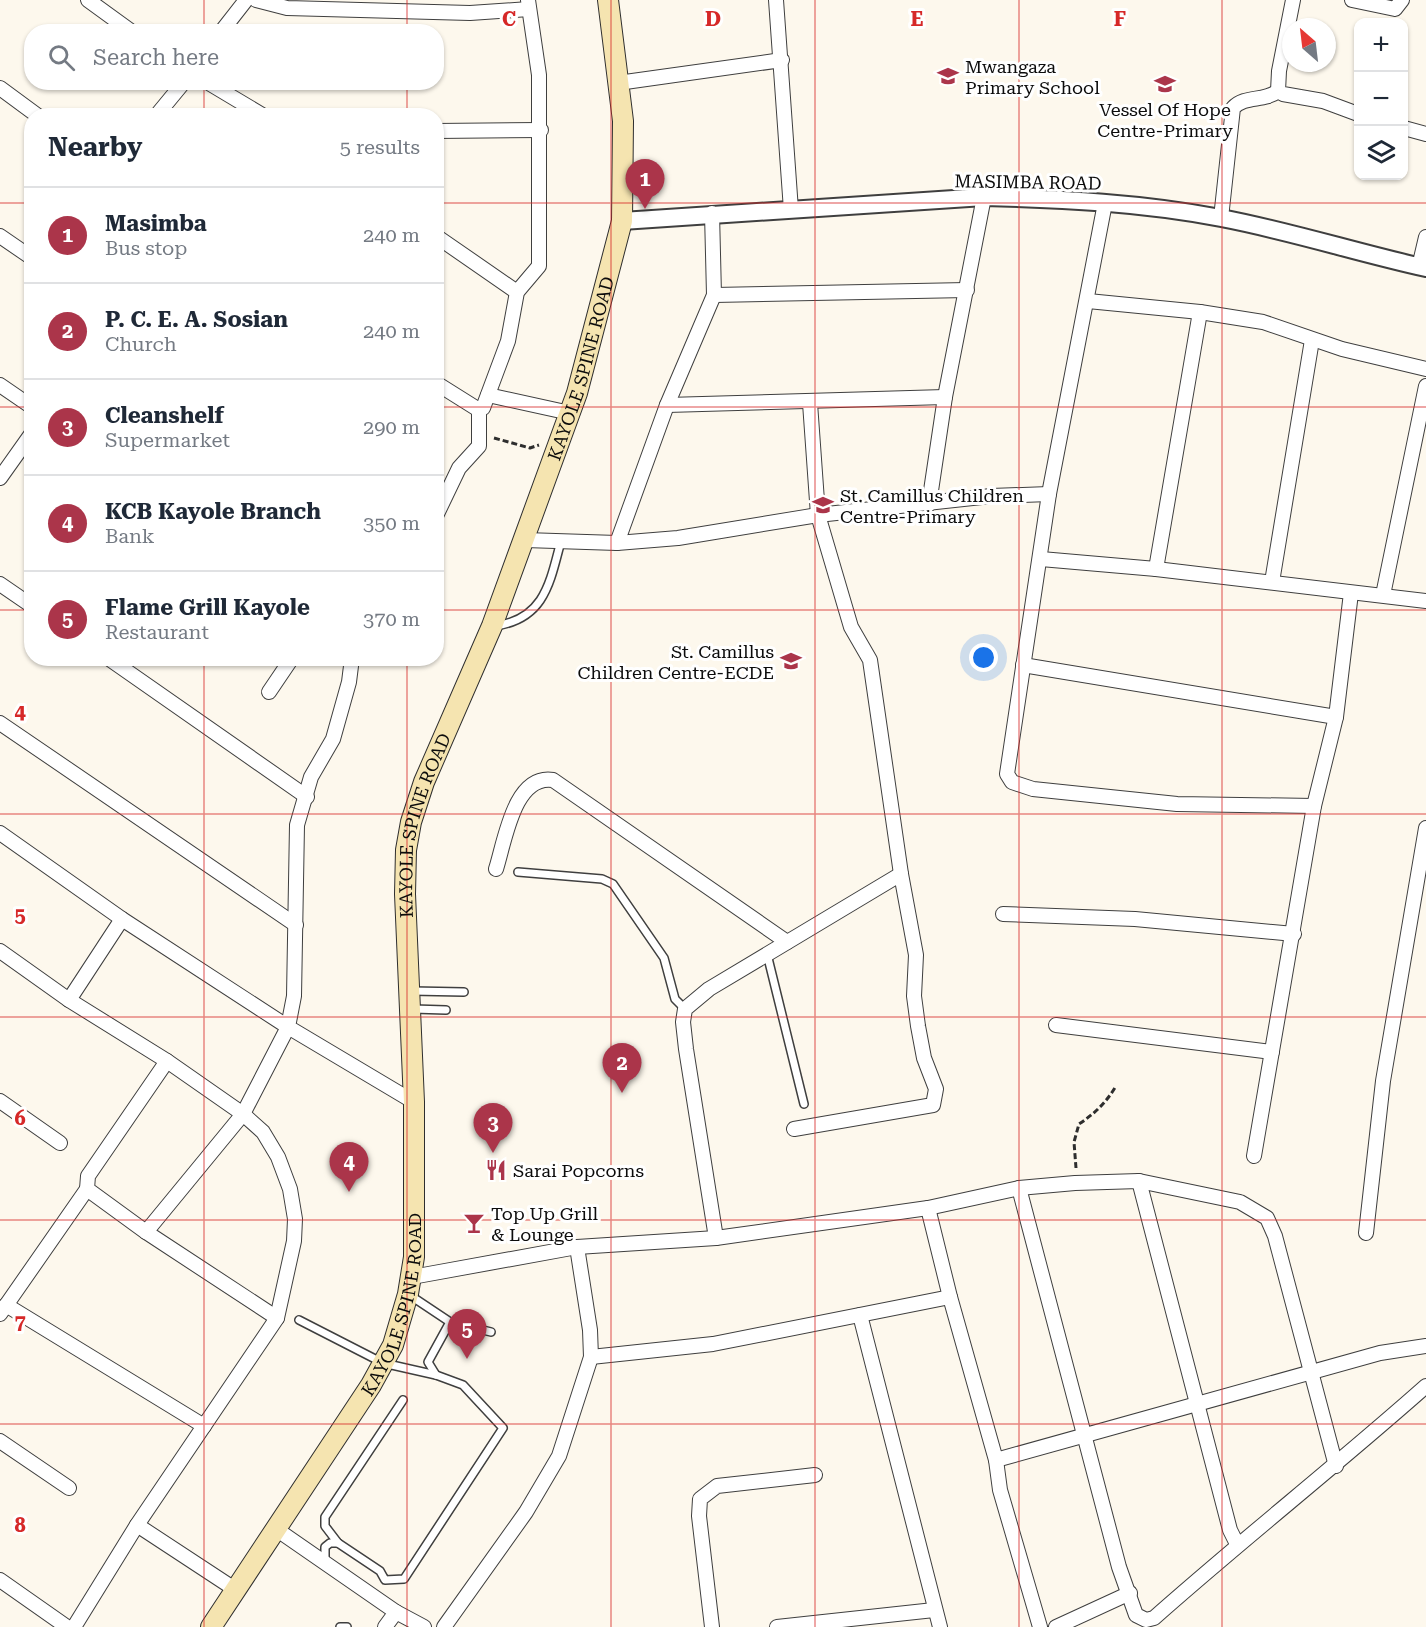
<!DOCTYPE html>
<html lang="en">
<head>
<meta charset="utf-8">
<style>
  body { margin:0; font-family:"Roboto Serif",serif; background:#f2f2f3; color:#1f2937 }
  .controls { position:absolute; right:18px; top:18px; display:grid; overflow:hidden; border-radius:12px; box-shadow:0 2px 4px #0004 }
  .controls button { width:54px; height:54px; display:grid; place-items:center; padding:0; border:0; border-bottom:2px solid #e0e1e3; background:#fff; color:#1f2937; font:30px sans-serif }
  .compass { position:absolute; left:1282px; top:18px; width:54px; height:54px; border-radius:50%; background:#fff; box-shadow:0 2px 4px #0004; rotate:332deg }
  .you { position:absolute; left:984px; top:658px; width:21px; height:21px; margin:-15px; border:4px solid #fff; border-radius:50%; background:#1a73e8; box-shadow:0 0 0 9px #1a73e833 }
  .badge { display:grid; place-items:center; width:39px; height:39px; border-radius:50%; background:#ab354a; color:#fff; font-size:20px; font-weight:700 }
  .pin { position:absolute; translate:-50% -50px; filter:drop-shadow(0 2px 3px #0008) }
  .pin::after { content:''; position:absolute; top:32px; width:21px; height:18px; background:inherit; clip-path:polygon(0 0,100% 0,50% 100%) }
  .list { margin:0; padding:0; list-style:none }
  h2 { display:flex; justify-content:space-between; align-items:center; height:78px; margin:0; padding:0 24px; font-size:26px }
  h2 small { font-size:20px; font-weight:400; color:#747a83 }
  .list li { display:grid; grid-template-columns:39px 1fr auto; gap:18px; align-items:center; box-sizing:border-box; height:96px; padding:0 24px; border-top:2px solid #e0e1e3 }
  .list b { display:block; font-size:22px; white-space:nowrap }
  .list p { margin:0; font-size:20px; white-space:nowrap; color:#747a83 }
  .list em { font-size:20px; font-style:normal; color:#747a83 }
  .icon { flex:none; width:33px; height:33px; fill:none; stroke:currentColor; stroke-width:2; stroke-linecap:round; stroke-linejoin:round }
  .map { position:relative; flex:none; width:1426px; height:1627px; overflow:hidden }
  .search { position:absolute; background:#fff; box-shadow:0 2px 4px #0004; left:24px; top:24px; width:420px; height:66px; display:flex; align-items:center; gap:15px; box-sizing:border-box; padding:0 21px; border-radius:24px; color:#747a83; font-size:22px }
  .panel { position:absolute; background:#fff; box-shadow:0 2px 4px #0004; left:24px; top:108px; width:420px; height:558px; border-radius:24px }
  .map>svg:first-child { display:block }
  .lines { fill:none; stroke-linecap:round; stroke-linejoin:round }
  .service-casing { stroke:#3f3f3f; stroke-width:10 }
  .minor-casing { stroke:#3f3f3f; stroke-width:16 }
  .tertiary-casing { stroke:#3f3f3f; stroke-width:20 }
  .secondary-casing { stroke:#2e2e2e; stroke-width:22 }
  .path { stroke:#2e2e2e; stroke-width:3; stroke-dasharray:6 3; stroke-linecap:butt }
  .service { stroke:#fff; stroke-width:7 }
  .minor { stroke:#fff; stroke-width:14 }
  .tertiary { stroke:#fff; stroke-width:16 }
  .secondary { stroke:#f5e4b0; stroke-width:20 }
  .grid { fill:none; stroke:#d62828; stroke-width:1.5; stroke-opacity:0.55 }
  .labels { text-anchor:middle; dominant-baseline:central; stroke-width:6; stroke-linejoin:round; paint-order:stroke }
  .poi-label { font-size:18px; fill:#0c0c0c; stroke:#fff; text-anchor:start }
  .street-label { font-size:18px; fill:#0c0c0c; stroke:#fff }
  .grid-label { font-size:20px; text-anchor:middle; font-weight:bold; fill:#d62828; stroke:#fff; stroke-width:6; stroke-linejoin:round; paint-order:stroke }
</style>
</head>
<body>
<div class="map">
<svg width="1426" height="1627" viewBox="0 0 1426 1627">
  <rect width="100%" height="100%" fill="#fdf8ed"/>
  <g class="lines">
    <defs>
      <g id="service">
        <path d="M495,626C545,619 550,582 561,541"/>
        <polyline points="518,872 602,879 613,884 664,958 675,999 685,1009"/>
        <polyline points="767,954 804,1104"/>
        <polyline points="412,991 464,992"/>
        <polyline points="413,1009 446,1010"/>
        <polyline points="411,1296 450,1322 428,1362 436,1375"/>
        <polyline points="299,1320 383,1363 436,1375 463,1385 503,1428 404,1579 385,1580 380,1571 338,1543"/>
        <polyline points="450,1322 491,1332"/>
        <polyline points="325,1563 325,1547 330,1543 338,1543 325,1526 325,1517 403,1400"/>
        <polyline points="340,1627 347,1627"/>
      </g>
      <g id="minor">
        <polyline points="88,0 132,32"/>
        <polyline points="256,0 287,8 470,13 529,9"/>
        <polyline points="776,0 791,210"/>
        <polyline points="1293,0 1279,71 1278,91 1283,94 1323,101 1358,114"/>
        <polyline points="1352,0 1395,9 1402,0"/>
        <polyline points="221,32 246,0"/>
        <polyline points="207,82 264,116"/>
        <polyline points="618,83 782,60"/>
        <polyline points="0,88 38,116"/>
        <polyline points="156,116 184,82"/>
        <polyline points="1404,128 1426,134"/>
        <polyline points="436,131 541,130"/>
        <polyline points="1105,203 1049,494 1007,774 1012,782 1033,789 1177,804 1314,806"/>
        <path d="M1221,218L1233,108C1245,95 1264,102 1278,91"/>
        <polyline points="0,236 32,258"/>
        <polyline points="436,236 517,292"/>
        <polyline points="1419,267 1426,237"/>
        <polyline points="714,295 967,290"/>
        <polyline points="1088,301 1200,312 1263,322 1342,349 1426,369"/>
        <polyline points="436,383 479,410"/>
        <polyline points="0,385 32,407"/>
        <polyline points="488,395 570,413"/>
        <polyline points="667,405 945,397"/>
        <polyline points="0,478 32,433"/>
        <polyline points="929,504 945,397 984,197"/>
        <polyline points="436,516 459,468 479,446 479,410 483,408 508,341 517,292 539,266 539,75 528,0"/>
        <polyline points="525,540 617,543 678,538 818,515 991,496 1049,494"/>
        <polyline points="617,543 667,405 714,295 712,213"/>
        <polyline points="1041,559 1156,569 1426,601"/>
        <polyline points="1156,569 1200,312"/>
        <polyline points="1272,582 1312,340"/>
        <polyline points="0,584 32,606"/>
        <polyline points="1383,595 1426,386"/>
        <polyline points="108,658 307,797"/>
        <polyline points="352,658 349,682 333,739 311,777 297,825 294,996 288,1027 414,1102"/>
        <polyline points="1023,665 1336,717"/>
        <polyline points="269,692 292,658"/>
        <polyline points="0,723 296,925"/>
        <polyline points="0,833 122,919 288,1027 243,1114 146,1232"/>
        <path d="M496,869C505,841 514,774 553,780L787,942"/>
        <polyline points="1003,914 1135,919 1294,934"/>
        <polyline points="0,951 69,1000 167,1061 243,1114 263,1132 278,1157 290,1189 295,1219 294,1241 277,1318 137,1525 74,1627"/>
        <polyline points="69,1000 122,919"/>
        <polyline points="1056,1025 1272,1052"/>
        <polyline points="167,1061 88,1176 87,1189 146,1232 277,1318"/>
        <polyline points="0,1101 60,1143"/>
        <polyline points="794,1129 933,1105 936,1089 924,1058 918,1026 914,996 916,955 901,874 870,660 851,627 818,515 810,403"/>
        <polyline points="1254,1156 1314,806 1336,717 1351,593"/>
        <polyline points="1139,1181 1230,1530 1237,1544"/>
        <path d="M1019,1188L1119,1567L1136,1615L1146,1620L1154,1618C1243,1539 1337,1465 1426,1386"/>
        <polyline points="928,1208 950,1297 996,1460 1000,1490 1040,1627"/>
        <polyline points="1366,1233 1383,1081 1426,828"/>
        <polyline points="716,1238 686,1049 683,1022 685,1009 709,989 901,874"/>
        <polyline points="412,1277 577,1247 716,1238 928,1208 1019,1188 1075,1183 1139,1181 1240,1202 1267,1218 1275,1236 1336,1466"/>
        <polyline points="6,1305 204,1426"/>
        <polyline points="0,1314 87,1189"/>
        <polyline points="860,1315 940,1627"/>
        <polyline points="591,1357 713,1344 950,1297"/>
        <polyline points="0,1441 69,1488"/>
        <polyline points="996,1460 1380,1353 1426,1346"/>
        <polyline points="137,1525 236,1590"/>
        <polyline points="276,1529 396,1612 424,1627"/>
        <polyline points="0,1580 67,1627"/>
        <polyline points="385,1627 396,1612"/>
        <polyline points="444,1627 526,1512 559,1456 591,1357 590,1330 577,1247"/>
        <polyline points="712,1627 699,1516 700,1499 717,1486 815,1475"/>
        <polyline points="777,1627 934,1610"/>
        <polyline points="1056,1627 1130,1593"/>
      </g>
      <path id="tertiary" d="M622,221L984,197C1063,199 1143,203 1221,218C1290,231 1358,253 1426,268"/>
      <g id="secondary">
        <path id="s1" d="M211,1627L371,1385L393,1345L408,1294L414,1257V1102L405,894L406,850L411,822L424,782L492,626L577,393L622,221L623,121L608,0"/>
      </g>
    </defs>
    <use href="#service" class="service-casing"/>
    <use href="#minor" class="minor-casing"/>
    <use href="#tertiary" class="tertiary-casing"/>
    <use href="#secondary" class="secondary-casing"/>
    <g class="path">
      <polyline points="494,438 530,448 539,445"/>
      <path d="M1076,1168L1074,1142L1079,1124C1094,1114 1106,1103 1116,1086"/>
    </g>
    <use href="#service" class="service"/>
    <use href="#minor" class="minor"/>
    <use href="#tertiary" class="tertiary"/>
    <use href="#secondary" class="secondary"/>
  </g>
  <path class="grid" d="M204,0V32M407,0V32M611,0V1627M815,0V1627M1019,0V1627M1222,0V1627M204,82V116M407,82V116M0,203H32M436,203H1426M0,407H32M436,407H1426M0,610H32M436,610H1426M204,658V1627M407,658V1627M0,814H1426M0,1017H1426M0,1220H1426M0,1424H1426"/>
  <defs>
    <symbol id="school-bare" viewBox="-9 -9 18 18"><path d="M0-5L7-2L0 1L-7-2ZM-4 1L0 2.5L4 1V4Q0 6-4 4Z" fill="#ab354a" stroke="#fff" stroke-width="2.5" paint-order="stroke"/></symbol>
    <symbol id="restaurant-bare" viewBox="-9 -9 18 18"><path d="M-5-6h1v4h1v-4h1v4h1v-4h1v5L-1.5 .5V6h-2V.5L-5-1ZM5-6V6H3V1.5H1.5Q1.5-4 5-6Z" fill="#ab354a" stroke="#fff" stroke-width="2.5" paint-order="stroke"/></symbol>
    <symbol id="bar-bare" viewBox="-9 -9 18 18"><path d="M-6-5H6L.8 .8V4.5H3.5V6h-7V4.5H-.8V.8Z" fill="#ab354a" stroke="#fff" stroke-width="2.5" paint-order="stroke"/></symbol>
  </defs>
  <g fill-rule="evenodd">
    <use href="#school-bare" x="933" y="61" width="30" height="30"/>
    <use href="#school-bare" x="1150" y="69" width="30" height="30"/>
    <use href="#school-bare" x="808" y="490" width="30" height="30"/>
    <use href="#school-bare" x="776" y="646" width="30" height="30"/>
    <use href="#restaurant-bare" x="481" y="1155" width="30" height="30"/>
    <use href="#bar-bare" x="459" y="1208" width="30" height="30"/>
  </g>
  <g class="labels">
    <g class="poi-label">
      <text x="965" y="66">Mwangaza<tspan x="965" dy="21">Primary School</tspan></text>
      <text x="1165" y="109" text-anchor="middle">Vessel Of Hope<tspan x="1165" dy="21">Centre-Primary</tspan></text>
      <text x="840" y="495">St. Camillus Children<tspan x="840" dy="21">Centre-Primary</tspan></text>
      <text x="774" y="651" text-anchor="end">St. Camillus<tspan x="774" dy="21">Children Centre-ECDE</tspan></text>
      <text x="513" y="1170">Sarai Popcorns</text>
      <text x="491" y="1213">Top Up Grill<tspan x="491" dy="21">&amp; Lounge</tspan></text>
    </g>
    <g class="street-label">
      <text transform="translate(1028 182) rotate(1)">MASIMBA ROAD</text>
      <text stroke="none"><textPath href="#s1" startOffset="1347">KAYOLE SPINE ROAD</textPath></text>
      <text stroke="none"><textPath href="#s1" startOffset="861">KAYOLE SPINE ROAD</textPath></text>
      <text stroke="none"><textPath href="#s1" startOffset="375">KAYOLE SPINE ROAD</textPath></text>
    </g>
  </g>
  <g class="grid-label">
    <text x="509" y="26">C</text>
    <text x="713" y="26">D</text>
    <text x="917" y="26">E</text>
    <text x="1120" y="26">F</text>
    <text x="20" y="719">4</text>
    <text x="20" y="922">5</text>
    <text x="20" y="1125">6</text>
    <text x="20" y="1329">7</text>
    <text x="20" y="1532">8</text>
  </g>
</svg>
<div class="controls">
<button>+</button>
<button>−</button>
<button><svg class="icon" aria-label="layers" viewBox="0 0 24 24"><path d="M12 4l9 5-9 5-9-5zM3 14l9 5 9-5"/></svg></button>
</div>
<svg class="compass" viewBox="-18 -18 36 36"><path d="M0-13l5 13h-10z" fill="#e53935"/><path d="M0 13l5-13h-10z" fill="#747a83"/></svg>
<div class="you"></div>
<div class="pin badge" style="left:645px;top:209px">1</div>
<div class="pin badge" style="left:622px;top:1093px">2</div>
<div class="pin badge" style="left:493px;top:1153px">3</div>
<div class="pin badge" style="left:349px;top:1192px">4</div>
<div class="pin badge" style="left:467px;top:1359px">5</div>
<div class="search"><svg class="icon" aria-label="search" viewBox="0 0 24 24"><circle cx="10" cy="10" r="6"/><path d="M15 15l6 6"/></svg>Search here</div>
<section class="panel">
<h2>Nearby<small>5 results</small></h2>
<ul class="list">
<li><span class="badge">1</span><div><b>Masimba</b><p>Bus stop</p></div><em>240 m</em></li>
<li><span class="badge">2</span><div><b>P. C. E. A. Sosian</b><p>Church</p></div><em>240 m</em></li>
<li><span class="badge">3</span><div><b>Cleanshelf</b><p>Supermarket</p></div><em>290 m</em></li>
<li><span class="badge">4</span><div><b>KCB Kayole Branch</b><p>Bank</p></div><em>350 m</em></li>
<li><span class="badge">5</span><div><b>Flame Grill Kayole</b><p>Restaurant</p></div><em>370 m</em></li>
</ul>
</section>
</div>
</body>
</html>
